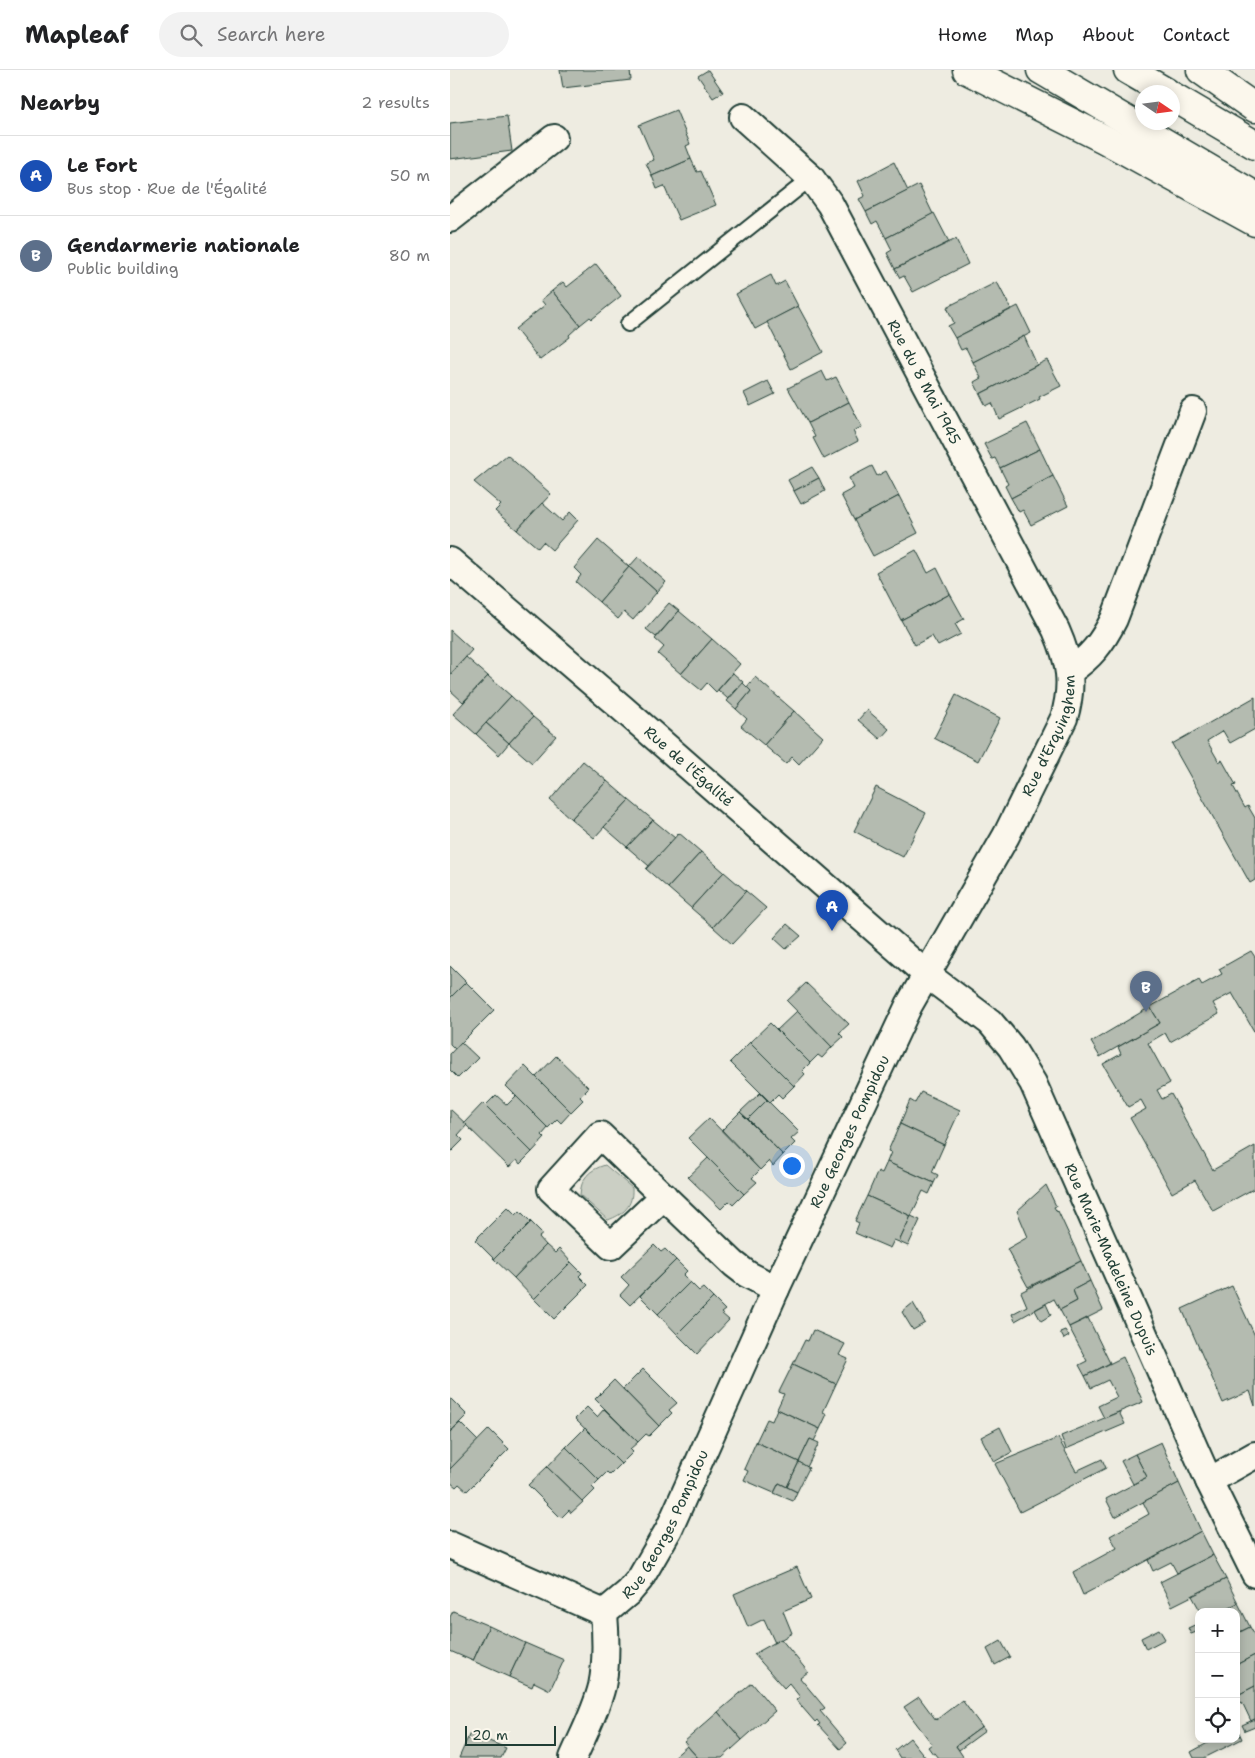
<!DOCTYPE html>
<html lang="en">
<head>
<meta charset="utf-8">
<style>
  body { margin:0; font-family:"Shantell Sans",sans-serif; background:#f2f2f2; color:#202124 }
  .controls { position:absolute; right:15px; bottom:15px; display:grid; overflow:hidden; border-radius:10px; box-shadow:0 2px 12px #0003 }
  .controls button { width:45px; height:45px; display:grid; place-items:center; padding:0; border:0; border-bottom:1px solid #e0e0e0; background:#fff; color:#202124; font:25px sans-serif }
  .compass { position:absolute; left:685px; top:15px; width:45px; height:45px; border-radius:50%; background:#fff; box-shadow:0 2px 12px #0003; rotate:103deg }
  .scale { position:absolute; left:15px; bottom:12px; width:91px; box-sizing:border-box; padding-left:5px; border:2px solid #1f3d34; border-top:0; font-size:14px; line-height:18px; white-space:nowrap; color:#1f3d34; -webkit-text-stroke:4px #fbf7ec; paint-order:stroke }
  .you { position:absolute; left:341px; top:1095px; width:18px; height:18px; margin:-12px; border:4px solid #fff; border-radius:50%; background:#1a73e8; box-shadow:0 0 0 8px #1a73e833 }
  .badge { display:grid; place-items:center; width:32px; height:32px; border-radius:50%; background:#d1495b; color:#fff; font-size:16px; font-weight:700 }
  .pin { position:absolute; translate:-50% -41px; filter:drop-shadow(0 1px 2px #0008) }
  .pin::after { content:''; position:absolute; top:26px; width:18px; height:15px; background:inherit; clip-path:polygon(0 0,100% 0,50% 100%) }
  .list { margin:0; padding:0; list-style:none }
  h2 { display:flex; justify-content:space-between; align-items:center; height:65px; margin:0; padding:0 20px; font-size:21px }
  h2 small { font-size:16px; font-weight:400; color:#757577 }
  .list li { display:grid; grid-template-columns:32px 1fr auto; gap:15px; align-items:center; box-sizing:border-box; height:80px; padding:0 20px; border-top:1px solid #e0e0e0 }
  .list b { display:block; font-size:19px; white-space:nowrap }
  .list p { margin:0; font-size:16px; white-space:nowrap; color:#757577 }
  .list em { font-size:16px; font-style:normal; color:#757577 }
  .icon { flex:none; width:28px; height:28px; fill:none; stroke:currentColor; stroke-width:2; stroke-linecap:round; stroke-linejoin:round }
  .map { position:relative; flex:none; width:805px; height:1688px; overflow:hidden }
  header { display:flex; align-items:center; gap:30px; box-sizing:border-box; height:70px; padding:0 25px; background:#fff; border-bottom:1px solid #e0e0e0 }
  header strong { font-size:24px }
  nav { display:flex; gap:28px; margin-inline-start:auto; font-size:18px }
  .search { width:350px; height:45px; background:#f2f2f2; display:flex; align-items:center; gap:12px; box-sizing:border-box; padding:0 18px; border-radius:28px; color:#757577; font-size:19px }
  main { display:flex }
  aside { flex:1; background:#fff }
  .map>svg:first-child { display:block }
  .green { fill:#cbcfc4; stroke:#75867c }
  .building { fill:#b4bbb0; stroke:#1f3d34 }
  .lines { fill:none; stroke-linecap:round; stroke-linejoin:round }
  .lane-casing { stroke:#1f3d34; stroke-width:18 }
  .street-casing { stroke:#1f3d34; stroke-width:30 }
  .highway-casing { stroke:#1f3d34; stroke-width:31 }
  .lane { stroke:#fbf7ec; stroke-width:14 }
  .street { stroke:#fbf7ec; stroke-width:26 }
  .highway { stroke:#fbf7ec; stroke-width:28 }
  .labels { text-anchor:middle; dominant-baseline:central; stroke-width:4; stroke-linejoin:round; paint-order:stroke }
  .street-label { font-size:15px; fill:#1f3d34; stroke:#fbf7ec }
</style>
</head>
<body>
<header>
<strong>Mapleaf</strong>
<div class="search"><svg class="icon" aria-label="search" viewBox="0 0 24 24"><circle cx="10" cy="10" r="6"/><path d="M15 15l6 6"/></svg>Search here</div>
<nav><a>Home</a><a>Map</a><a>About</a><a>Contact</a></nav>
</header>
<main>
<aside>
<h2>Nearby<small>2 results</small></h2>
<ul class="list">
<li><span class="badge" style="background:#1a4fb4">A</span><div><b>Le Fort</b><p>Bus stop · Rue de l'Égalité</p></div><em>50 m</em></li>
<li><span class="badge" style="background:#5c6f8a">B</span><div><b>Gendarmerie nationale</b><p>Public building</p></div><em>80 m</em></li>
</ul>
</aside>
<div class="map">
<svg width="805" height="1688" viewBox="0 0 805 1688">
  <rect width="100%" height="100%" fill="#eeece1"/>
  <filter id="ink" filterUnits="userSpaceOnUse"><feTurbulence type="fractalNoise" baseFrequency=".02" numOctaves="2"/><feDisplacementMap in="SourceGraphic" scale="10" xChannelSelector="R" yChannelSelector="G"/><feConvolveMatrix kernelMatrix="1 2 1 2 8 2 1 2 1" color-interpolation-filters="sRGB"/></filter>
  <g filter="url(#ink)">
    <path class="green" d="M155,1095L182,1118C183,1136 174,1144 158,1150L130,1125C131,1108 139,1100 155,1095Z"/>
    <g class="building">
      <polygon points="110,0 180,0 181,10 113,18"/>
      <polygon points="258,0 273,22 263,28 248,6"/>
      <polygon points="226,40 240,74 236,76 241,89 202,106 196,93 204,90 189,55"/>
      <polygon points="57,46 62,81 0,89 0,53"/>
      <polygon points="241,89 247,102 251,101 266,135 229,150 214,116 207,119 202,106"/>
      <polygon points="444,92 458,121 416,142 409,129 415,126 408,111"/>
      <polygon points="469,115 483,144 436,168 427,151 422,154 416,142"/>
      <polygon points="484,143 499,172 445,199 437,183 442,180 436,168"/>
      <polygon points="506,169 518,194 463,222 454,206 450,208 445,199"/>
      <polygon points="146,194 171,226 142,249 140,247 130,255 102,221 113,212 117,217"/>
      <polygon points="321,205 326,216 335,211 348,236 305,259 286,224"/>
      <polygon points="547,212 561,239 505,268 498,256 504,253 497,237"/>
      <polygon points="102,221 130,255 119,265 120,267 90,290 65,259 95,235 91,230"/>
      <polygon points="348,236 373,282 341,299 317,252"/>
      <polygon points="568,236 581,263 523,292 516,278 511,280 505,268"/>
      <polygon points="574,266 587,295 530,324 524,312 531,308 523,292"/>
      <polygon points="597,290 611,316 589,327 590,329 549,349 542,333 536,336 530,324"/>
      <polygon points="372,301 377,311 386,307 399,332 358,353 338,318"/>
      <polygon points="318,311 325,324 300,336 294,323"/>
      <polygon points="399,332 412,357 403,361 408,371 374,389 363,368 365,367 358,353"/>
      <polygon points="577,353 590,379 550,398 545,388 542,389 534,374"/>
      <polygon points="590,379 603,406 561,428 555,416 558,414 550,398"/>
      <polygon points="57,385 101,424 67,460 45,441 51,435 24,412"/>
      <polygon points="422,396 427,406 436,401 449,426 404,450 391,425 404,418 399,408"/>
      <polygon points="362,397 369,408 344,421 338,410"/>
      <polygon points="603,406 618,436 581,455 573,440 569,442 561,428"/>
      <polygon points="369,408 375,421 351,434 344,421"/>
      <polygon points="449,426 468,463 423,486 404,450"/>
      <polygon points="92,433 112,451 120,442 128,450 102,480 93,472 88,478 67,460"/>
      <polygon points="148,470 179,497 149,532 126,512 131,505 124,498"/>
      <polygon points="466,480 478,503 487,498 500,524 451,550 426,502"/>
      <polygon points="188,487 216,512 207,522 179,497"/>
      <polygon points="179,497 207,522 183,550 174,542 168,549 149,532"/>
      <polygon points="500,524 514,549 505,554 511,564 488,576 482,566 465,575 451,550"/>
      <polygon points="219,533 229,541 206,567 196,559"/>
      <polygon points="229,541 262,569 231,604 208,584 214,577 205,569"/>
      <polygon points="0,560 22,580 0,605"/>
      <polygon points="262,569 290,594 266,622 257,613 251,620 231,604"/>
      <polygon points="16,587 38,606 13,632 0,620 0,605"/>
      <polygon points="283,603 293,612 278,629 268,620"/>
      <polygon points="38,606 61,626 26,664 3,644"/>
      <polygon points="305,607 344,641 314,675 291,656 297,649 286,639 301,621 297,617"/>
      <polygon points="293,613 301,621 286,639 277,631"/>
      <polygon points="506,625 550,648 528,691 484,668"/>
      <polygon points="61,626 83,647 59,673 36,653"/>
      <polygon points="805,627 805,659 780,673 773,661 757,671 769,692 772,690 786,715 783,716 795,738 798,736 805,748 805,810 800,813 722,674"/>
      <polygon points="417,640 439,659 430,669 408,650"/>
      <polygon points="344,641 373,667 349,694 342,687 336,694 314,675"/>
      <polygon points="83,647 106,666 82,693 59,673"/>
      <polygon points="36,653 59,673 49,685 26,664"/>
      <polygon points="133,691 157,711 121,749 100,730"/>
      <polygon points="157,711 179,730 144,768 121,749"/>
      <polygon points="426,717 476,743 453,787 404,761"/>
      <polygon points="179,730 203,750 177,777 154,757"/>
      <polygon points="203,750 225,768 199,796 177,777"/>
      <polygon points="229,763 251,782 218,818 196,799"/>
      <polygon points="251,782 274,802 241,838 218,818"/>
      <polygon points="274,802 296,821 263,857 241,838"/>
      <polygon points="296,821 316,838 282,874 263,857"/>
      <polygon points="337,854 351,866 336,879 324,868"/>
      <polygon points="801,881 805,887 805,963 782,923 763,933 769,944 720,972 715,963 698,973 720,1013 707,1020 712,1029 721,1024 763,1100 805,1076 805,1118 763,1141 745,1110 722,1123 680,1048 696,1039 691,1030 678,1037 653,994 671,984 668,977 710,953 700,937 749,910 752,915 772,904 769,899"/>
      <polygon points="0,896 16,912 0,928"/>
      <polygon points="16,912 44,940 5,979 0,974 0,928"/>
      <polygon points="356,913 399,954 389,963 393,967 382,977 337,931"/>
      <polygon points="700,937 710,953 650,987 641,972"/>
      <polygon points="347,941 382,977 372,988 368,985 360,993 327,960"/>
      <polygon points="320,953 360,993 352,1001 355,1004 344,1016 300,972"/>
      <polygon points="11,972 28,988 8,1008 0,1000 0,984"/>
      <polygon points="300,972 344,1016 332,1028 328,1024 320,1032 280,992"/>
      <polygon points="106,986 139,1018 130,1027 133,1030 121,1042 86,1007"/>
      <polygon points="75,996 121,1042 111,1053 107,1049 98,1058 56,1016"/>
      <polygon points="471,1022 510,1040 494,1075 450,1054 460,1030 465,1033"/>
      <polygon points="310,1023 317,1030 298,1049 290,1042"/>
      <polygon points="46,1025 57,1035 66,1026 98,1058 92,1065 95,1068 82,1082 35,1036"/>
      <polygon points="317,1030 349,1062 341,1069 345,1073 333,1085 298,1049"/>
      <polygon points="33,1033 82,1082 70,1094 67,1090 59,1097 14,1053"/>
      <polygon points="0,1039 17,1055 8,1065 13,1070 0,1083"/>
      <polygon points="290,1042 333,1085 323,1096 319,1091 310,1100 272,1060"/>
      <polygon points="259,1048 310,1100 302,1108 307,1112 294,1124 238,1068"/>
      <polygon points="450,1054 494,1075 482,1102 488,1105 484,1113 437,1092 441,1082 438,1081"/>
      <polygon points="258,1088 294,1124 283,1135 279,1131 271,1139 238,1107"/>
      <polygon points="437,1092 484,1113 479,1124 473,1121 461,1146 417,1126 428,1101 432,1103"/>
      <polygon points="596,1115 606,1136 604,1137 607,1142 608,1141 631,1191 578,1217 557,1179 578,1167 567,1141"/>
      <polygon points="417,1126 461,1146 449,1172 444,1170 440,1178 405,1163 409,1153 405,1151"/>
      <polygon points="58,1137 66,1145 70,1141 81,1152 44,1189 25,1170"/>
      <polygon points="461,1146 470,1150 458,1176 449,1172"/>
      <polygon points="81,1152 93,1164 89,1167 96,1175 64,1208 44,1189"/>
      <polygon points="96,1175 105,1183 109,1179 121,1192 84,1229 64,1208"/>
      <polygon points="204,1175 211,1182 215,1179 226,1190 180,1235 170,1225 179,1215 171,1207"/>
      <polygon points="226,1190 237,1201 233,1205 240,1212 208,1244 190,1226"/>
      <polygon points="631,1191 640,1211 623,1220 627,1231 610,1240 604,1229 565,1251 562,1244 577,1236 571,1222"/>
      <polygon points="121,1192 132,1203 129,1206 138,1215 104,1249 84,1229"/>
      <polygon points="640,1211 653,1240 619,1257 610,1240 627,1231 623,1220"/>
      <polygon points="240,1212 249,1221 253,1218 263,1228 227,1264 208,1244"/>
      <polygon points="782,1216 805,1266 805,1336 800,1321 773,1333 732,1239"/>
      <polygon points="263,1228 275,1240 271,1243 279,1250 247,1284 227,1264"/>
      <polygon points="463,1233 475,1253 463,1260 452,1242"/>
      <polygon points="596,1234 601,1245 591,1251 585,1240"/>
      <polygon points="638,1248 660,1293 635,1306 629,1295 637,1291 619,1257"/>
      <polygon points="363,1260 395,1274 389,1285 398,1289 386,1314 343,1294 355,1270 358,1271"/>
      <polygon points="615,1260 619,1266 614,1269 610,1262"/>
      <polygon points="673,1287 693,1332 654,1348 648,1336 667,1327 658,1310 641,1318 635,1306"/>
      <polygon points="343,1294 386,1314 373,1342 377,1344 370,1359 327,1339 334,1324 329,1322"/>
      <polygon points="193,1299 227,1333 219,1340 222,1343 209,1356 173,1319"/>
      <polygon points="164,1310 209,1356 199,1366 196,1364 188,1372 145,1329"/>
      <polygon points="0,1328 17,1345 0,1362"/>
      <polygon points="137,1337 147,1347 154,1339 188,1372 180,1379 183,1382 171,1394 125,1349"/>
      <polygon points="327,1339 370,1359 364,1371 360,1369 349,1392 306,1372 317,1349 322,1351"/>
      <polygon points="669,1342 675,1354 616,1379 611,1366"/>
      <polygon points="10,1353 28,1371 0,1399 0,1362"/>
      <polygon points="550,1357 562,1382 544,1392 531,1367"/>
      <polygon points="135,1358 171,1394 160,1405 157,1402 149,1410 116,1377"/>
      <polygon points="39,1359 59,1379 17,1421 9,1414 6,1417 0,1412 0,1399"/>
      <polygon points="608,1368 626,1401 652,1389 656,1398 570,1442 545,1394"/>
      <polygon points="360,1369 369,1373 357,1397 349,1392"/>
      <polygon points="306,1372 349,1392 337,1417 329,1413 324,1423 294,1410 298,1401 294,1399"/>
      <polygon points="711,1372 729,1413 665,1447 656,1429 697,1407 685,1384"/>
      <polygon points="116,1377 149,1410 142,1417 145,1420 133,1432 97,1397"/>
      <polygon points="685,1384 697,1407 683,1414 671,1391"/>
      <polygon points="349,1392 359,1398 347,1422 337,1417"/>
      <polygon points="97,1397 133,1432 121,1443 119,1440 111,1448 78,1415"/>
      <polygon points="329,1413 347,1422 343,1431 324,1423"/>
      <polygon points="729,1413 751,1461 633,1525 623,1502 667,1478 660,1466 699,1444 693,1432"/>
      <polygon points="751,1461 763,1485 727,1503 721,1492 703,1501 698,1490"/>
      <polygon points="763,1485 776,1509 722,1536 710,1512"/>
      <polygon points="347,1497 361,1529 333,1541 342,1563 325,1573 314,1549 298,1557 284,1524"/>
      <polygon points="776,1509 788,1533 770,1542 751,1542 742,1526"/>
      <polygon points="788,1533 800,1557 786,1564 786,1542 770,1542"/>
      <polygon points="3,1541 39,1556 23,1591 0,1581 0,1547"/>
      <polygon points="749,1553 749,1561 741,1564 738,1558"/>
      <polygon points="39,1556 75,1573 59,1607 23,1591"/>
      <polygon points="800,1557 805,1566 805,1585 786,1595 786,1564"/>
      <polygon points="709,1559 715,1569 696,1579 691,1568"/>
      <polygon points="331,1569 358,1602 350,1608 375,1638 370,1641 397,1673 390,1679 368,1655 370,1654 367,1650 365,1652 346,1630 350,1627 339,1613 334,1618 304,1584"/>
      <polygon points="551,1571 560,1587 545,1595 537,1579"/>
      <polygon points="75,1573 114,1590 100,1620 84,1612 82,1617 59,1607"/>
      <polygon points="805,1585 805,1616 786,1626 786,1595"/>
      <polygon points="302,1613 325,1641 292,1670 268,1642"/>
      <polygon points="805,1616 805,1649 801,1651 792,1632 786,1635 786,1626"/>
      <polygon points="469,1627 486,1650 512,1630 532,1657 506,1676 514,1688 489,1688 485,1683 483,1684 478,1677 482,1674 454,1637"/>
      <polygon points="268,1642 292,1670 272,1688 248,1688 234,1672"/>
      <polygon points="805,1649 805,1657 795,1661 792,1655"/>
      <polygon points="532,1657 535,1661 509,1680 506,1676"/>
      <polygon points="787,1658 792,1669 754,1688 744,1688 741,1682 765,1669 786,1669"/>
      <polygon points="20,1663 56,1678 51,1688 9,1688"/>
      <polygon points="460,1668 476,1688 450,1688 445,1680"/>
      <polygon points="237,1676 248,1688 223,1688"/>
    </g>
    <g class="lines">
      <defs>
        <polyline id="lane" points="178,254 361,108"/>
        <g id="street">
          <polyline points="0,149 104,68"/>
          <path id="s1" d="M0,491L172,638L476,904L540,952L561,977L583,1013L759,1411L805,1504"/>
          <path d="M620,601C641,587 652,573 664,549L743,341"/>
          <polyline points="214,1126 161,1176 101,1119 150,1065 284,1194 297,1204 326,1219"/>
          <polyline points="759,1411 805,1385"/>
          <polyline points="0,1475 154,1543"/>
          <path id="s2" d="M123,1688C133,1665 146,1641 152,1616C157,1592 156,1567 154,1543L179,1522L190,1509L219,1459L326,1219L459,935L556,766L614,648C624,614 620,592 606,560L380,134L361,108L293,47"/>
        </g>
        <g id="highway">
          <polyline points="517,0 654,69 805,152"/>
          <polyline points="591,0 805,126"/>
          <polyline points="678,0 716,22"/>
          <polyline points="751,0 805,38"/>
          <polyline points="722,26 805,75"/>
        </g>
      </defs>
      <use href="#lane" class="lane-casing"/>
      <use href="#street" class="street-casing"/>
      <use href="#highway" class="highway-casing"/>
      <use href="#lane" class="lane"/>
      <use href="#street" class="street"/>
      <use href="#highway" class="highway"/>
    </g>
  </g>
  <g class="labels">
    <g class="street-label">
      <text transform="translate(474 312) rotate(62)">Rue du 8 Mai 1945</text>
      <text stroke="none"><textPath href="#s2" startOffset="1140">Rue d'Erquinghem</textPath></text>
      <text stroke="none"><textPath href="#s1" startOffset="315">Rue de l'Égalité</textPath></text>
      <text stroke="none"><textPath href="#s2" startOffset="695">Rue Georges Pompidou</textPath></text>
      <text stroke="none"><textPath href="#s1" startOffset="978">Rue Marie-Madeleine Dupuis</textPath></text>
      <text stroke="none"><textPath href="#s2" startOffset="261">Rue Georges Pompidou</textPath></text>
    </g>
  </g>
</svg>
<div class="controls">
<button>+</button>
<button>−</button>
<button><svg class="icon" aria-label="locate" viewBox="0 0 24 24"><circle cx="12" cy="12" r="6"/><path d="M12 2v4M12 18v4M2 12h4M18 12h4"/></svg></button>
</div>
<svg class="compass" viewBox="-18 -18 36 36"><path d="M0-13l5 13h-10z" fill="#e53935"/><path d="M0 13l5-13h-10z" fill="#757577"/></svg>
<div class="scale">20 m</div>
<div class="you"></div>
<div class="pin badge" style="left:382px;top:861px;background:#1a4fb4">A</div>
<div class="pin badge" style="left:696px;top:942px;background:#5c6f8a">B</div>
</div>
</main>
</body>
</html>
